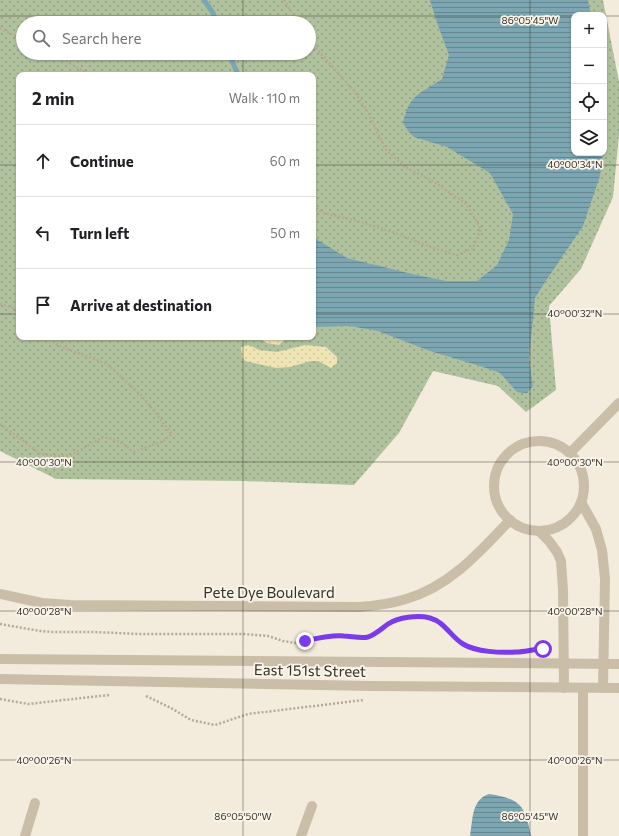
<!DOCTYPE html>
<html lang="en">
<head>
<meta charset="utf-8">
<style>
  body { margin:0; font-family:Commissioner,sans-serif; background:#f2f2f2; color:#202124 }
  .controls { position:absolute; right:12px; top:12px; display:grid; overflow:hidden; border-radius:8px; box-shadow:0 1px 3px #0004 }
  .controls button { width:36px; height:36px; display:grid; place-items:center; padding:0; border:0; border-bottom:1px solid #e0e0e0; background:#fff; color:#202124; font:20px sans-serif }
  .stop { position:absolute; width:12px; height:12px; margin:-9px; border:3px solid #7c3aed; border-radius:50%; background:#fff }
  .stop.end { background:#7c3aed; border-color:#fff; box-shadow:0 1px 4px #0008 }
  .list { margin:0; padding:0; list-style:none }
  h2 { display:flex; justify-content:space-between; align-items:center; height:52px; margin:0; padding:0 16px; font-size:17px }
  h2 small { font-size:13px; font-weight:400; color:#757577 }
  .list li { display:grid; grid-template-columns:26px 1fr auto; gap:12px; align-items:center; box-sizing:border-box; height:72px; padding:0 16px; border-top:1px solid #e0e0e0 }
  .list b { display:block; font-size:15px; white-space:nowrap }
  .list em { font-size:13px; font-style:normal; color:#757577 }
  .icon { flex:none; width:22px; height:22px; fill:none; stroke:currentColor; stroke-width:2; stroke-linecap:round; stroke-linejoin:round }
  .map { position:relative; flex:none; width:619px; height:836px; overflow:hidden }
  .search { position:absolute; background:#fff; box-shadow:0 1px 3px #0004; left:16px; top:16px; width:300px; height:44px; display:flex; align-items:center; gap:10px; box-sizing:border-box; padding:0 14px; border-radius:22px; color:#757577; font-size:15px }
  .panel { position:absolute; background:#fff; box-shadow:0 1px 3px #0004; left:16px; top:72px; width:300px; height:268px; border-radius:8px }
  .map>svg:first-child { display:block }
  .grass { fill:url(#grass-dots); fill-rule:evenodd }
  .sand { fill:url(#sand-dots) }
  .water { fill:url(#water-rules) }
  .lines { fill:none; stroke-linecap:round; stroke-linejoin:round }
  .stream { stroke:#7ca6b1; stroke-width:5 }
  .path { stroke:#b7a893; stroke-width:2.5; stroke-dasharray:2 2; stroke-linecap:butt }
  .minor { stroke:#cbbea9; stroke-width:10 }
  .route { stroke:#7c3aed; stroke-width:5 }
  .ticks { fill:none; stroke:#383029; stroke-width:1; stroke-opacity:0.45 }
  .labels { text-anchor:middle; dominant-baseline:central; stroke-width:3.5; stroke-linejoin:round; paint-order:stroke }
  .street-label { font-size:15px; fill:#383029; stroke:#faf5ea }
  .ticks-label { font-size:10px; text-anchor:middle; fill:#383029; stroke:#faf5ea; stroke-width:3.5; stroke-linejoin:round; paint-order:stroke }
</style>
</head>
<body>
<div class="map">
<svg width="619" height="836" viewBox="0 0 619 836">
  <defs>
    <pattern id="grass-dots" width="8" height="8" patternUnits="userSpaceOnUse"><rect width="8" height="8" fill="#b0c29d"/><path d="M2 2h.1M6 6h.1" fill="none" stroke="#909e80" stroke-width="1.8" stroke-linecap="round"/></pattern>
    <pattern id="sand-dots" width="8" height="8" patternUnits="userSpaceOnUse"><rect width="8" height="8" fill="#eee4b4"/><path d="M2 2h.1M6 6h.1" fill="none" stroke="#cdc49b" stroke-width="1.8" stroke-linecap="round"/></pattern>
    <pattern id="water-rules" width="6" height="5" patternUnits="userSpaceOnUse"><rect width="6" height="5" fill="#7ca6b1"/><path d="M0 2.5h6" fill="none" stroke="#678890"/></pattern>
  </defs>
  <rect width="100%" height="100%" fill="#f3ecdd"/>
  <path class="grass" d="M0,0H603L619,82V135L613,197L581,269L549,306L556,390L526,412L498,386L433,371L399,433L354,485L244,481L56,479L0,451ZM574,15H604V153H574ZM23,23H309V53H23ZM19,75H313V337H19Z"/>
  <g class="sand">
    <polygon points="258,337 283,337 284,340 279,345 267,343"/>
    <polygon points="249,345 259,350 277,352 305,345 326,347 337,357 337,363 331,368 318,361 311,361 290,367 276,368 245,361 242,357 241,347"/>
  </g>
  <g class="water">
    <path d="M430,0H588L591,15H574V153H603L600,176L583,226L543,285L535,298L529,359L533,386L527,393L517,392L500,373L480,366L430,351L378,331L350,326L313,327V237L347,258L412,274L446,281H477L497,265L509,240L513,214L490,173L447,147L414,137L408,131L403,123C409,94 420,94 442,79L449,55L436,20Z"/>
    <path d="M489,794C521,799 525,806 531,836H470C473,820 471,800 489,794Z"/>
  </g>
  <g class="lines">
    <g class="stream">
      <polyline points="204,0 213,13 217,23"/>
      <polyline points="229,53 238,75"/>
    </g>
    <g class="path">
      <polyline points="284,0 298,23"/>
      <polyline points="0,28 23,40"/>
      <polyline points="309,38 316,48 354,91 369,114 385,149 405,167 436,183 466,204 481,229 473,248 457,255 433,248 395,233 358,221 323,213 313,206"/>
      <polyline points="52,53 90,75"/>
      <polyline points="0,304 13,308 19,313"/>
      <path d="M0,424L41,454L62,456L71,455L103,437C116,439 123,443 133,452L163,441L172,434L141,395L107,364L57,345L49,337"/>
      <polyline points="0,624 40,631 52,632 94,632 139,634 245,634 268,636 283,641 295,643 324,637 343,636 366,637 375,634 389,623 397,620 417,617 429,618 440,623 457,640 464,645 477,649"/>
      <polyline points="146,696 171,708 191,720 215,725 248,714 364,700"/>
      <polyline points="0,699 28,704 109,695"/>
    </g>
    <g class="minor">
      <circle cx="539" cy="486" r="45"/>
      <polyline points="570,453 619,403"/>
      <polyline points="581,502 596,529 602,550 605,579 603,688"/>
      <polyline points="539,531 549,541 557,552 561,561 563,590 564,688"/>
      <path d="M0,594L42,603L70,605L358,607C374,606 390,604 406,599C449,587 480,552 510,520"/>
      <polyline points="0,659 619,664"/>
      <polyline points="0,679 371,686 619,688"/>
      <polyline points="25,836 35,803"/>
      <polyline points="301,836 312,806"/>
      <polyline points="583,836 583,688"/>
    </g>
  </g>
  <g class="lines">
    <path class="route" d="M305,641C318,638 331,635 344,636C351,636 361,639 368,637C376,634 381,629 388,624C398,617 418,615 430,618C445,622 450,636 463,644C476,652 501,653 516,652C525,652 534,649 543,649"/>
  </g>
  <path class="ticks" d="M243,0V23M530,0V836M0,16H574M604,16H619M243,53V75M0,165H19M313,165H619M0,314H19M313,314H619M243,337V836M0,462H619M0,611H619M0,760H619"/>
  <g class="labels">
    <g class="street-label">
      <text x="269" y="592">Pete Dye Boulevard</text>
      <text transform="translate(310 670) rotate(1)">East 151st Street</text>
    </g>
  </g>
  <g class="ticks-label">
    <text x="530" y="24">86°05'45"W</text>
    <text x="575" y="168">40°00'34"N</text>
    <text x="575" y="317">40°00'32"N</text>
    <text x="44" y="466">40°00'30"N</text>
    <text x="575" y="466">40°00'30"N</text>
    <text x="44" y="615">40°00'28"N</text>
    <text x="575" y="615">40°00'28"N</text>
    <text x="44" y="764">40°00'26"N</text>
    <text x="575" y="764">40°00'26"N</text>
    <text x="243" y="820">86°05'50"W</text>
    <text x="530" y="820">86°05'45"W</text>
  </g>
</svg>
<div class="controls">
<button>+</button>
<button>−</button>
<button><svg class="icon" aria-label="locate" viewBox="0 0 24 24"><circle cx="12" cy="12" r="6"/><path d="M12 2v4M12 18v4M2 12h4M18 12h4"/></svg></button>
<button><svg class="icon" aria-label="layers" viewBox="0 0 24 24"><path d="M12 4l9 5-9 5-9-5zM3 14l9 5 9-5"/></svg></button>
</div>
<div class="stop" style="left:543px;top:649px"></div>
<div class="stop end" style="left:305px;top:641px"></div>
<div class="search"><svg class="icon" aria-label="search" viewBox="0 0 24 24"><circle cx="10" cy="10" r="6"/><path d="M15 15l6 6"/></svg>Search here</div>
<section class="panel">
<h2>2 min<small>Walk · 110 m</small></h2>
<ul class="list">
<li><svg class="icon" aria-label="ahead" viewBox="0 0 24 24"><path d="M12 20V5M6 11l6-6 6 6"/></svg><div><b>Continue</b></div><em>60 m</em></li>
<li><svg class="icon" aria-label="left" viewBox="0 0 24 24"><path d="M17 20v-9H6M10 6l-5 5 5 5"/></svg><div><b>Turn left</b></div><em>50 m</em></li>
<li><svg class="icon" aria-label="arrive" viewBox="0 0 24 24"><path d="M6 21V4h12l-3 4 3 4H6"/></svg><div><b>Arrive at destination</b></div></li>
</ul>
</section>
</div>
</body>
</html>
